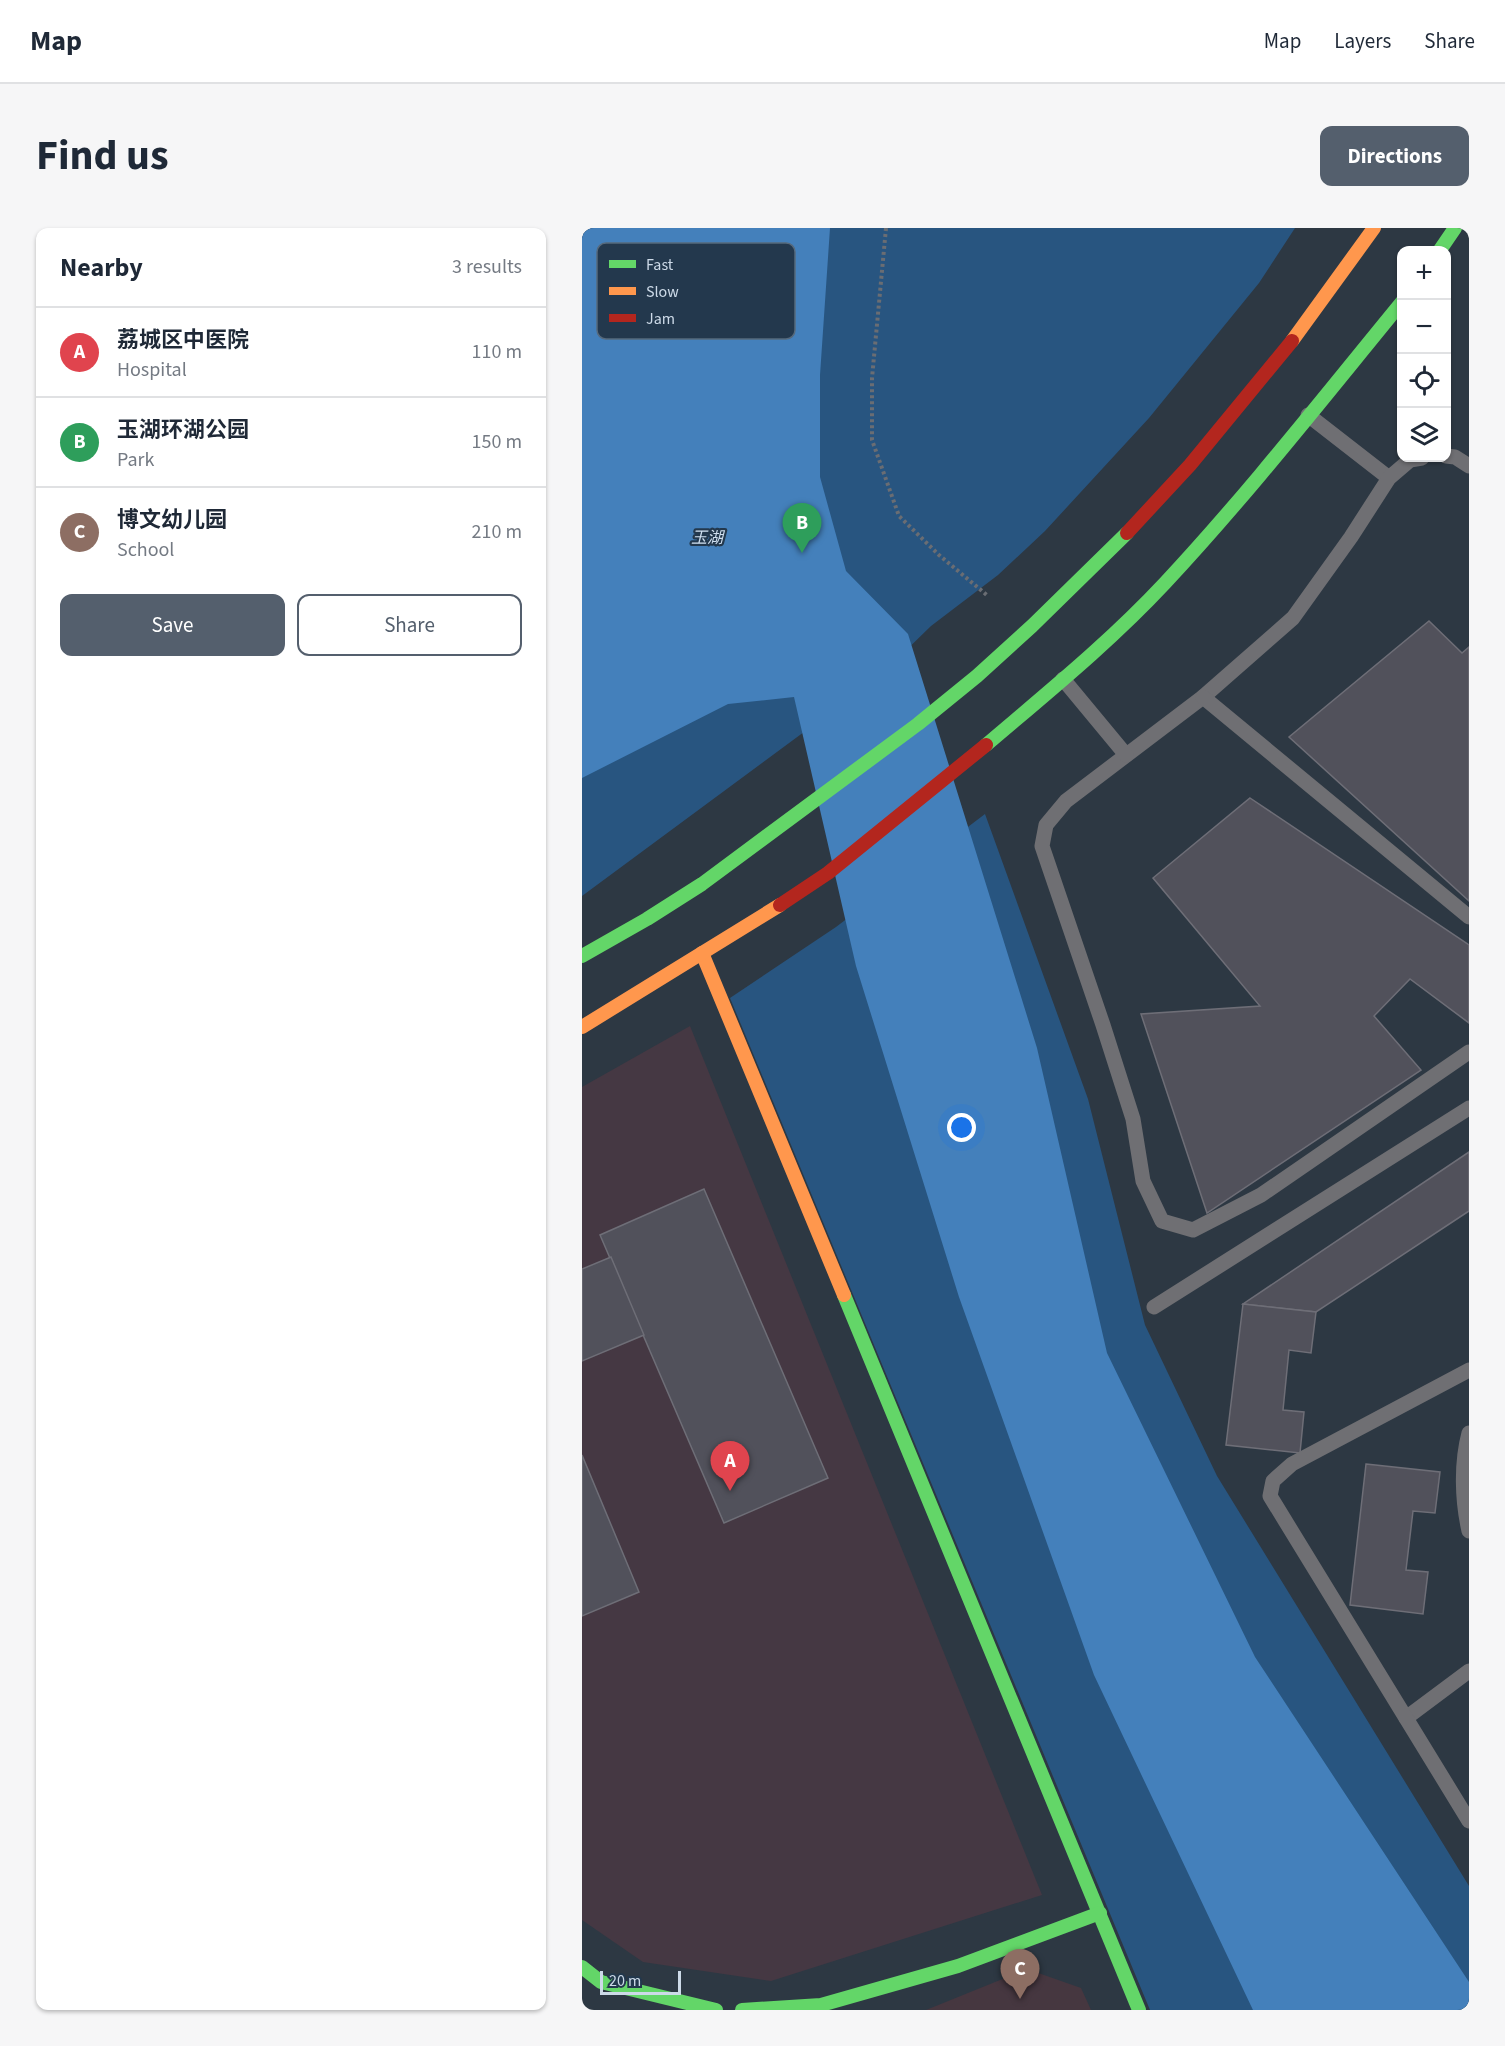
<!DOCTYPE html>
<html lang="en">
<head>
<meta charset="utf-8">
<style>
  body { margin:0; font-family:"Source Sans 3","Noto Sans SC",sans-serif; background:#f6f6f7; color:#1f2937 }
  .controls { position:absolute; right:18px; top:18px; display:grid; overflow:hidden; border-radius:12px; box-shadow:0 2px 4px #0004 }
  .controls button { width:54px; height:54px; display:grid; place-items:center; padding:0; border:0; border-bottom:2px solid #e0e1e3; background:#fff; color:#1f2937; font:30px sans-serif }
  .scale { position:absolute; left:18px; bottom:15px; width:81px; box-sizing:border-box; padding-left:6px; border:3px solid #cddae8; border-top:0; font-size:16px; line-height:21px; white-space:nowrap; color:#cddae8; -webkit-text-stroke:4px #23384d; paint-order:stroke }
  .you { position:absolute; left:380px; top:900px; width:21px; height:21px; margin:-15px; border:4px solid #fff; border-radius:50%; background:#1a73e8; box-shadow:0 0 0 9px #1a73e833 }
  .badge { display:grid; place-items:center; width:39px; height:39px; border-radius:50%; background:#545f6d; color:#fff; font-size:20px; font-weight:700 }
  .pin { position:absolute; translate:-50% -50px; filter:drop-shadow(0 2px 3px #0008) }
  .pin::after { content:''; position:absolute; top:32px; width:21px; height:18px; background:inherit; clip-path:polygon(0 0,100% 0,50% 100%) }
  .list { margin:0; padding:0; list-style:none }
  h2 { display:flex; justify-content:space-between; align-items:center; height:78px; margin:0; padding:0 24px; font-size:26px }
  h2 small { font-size:20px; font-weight:400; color:#747a83 }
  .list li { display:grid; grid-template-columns:39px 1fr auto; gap:18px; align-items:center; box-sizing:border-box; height:90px; padding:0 24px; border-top:2px solid #e0e1e3 }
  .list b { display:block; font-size:22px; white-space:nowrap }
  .list p { margin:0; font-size:20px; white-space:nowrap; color:#747a83 }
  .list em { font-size:20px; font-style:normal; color:#747a83 }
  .actions { display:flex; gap:12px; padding:18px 24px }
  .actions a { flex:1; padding:14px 0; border:2px solid #545f6d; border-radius:12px; text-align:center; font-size:21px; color:#545f6d }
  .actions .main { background:#545f6d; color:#fff }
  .icon { flex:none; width:33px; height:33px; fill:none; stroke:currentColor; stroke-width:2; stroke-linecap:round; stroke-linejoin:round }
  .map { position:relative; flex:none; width:887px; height:1782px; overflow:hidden; border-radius:12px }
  header { display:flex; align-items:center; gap:36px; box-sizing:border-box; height:84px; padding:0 30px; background:#fff; border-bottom:2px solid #e0e1e3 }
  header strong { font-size:28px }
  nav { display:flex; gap:33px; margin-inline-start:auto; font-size:21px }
  .intro { display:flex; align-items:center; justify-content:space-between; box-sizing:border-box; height:144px; padding:0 36px }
  h1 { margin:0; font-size:42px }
  .button { padding:15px 27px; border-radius:12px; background:#545f6d; color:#fff; font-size:21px; font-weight:700 }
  main { display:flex; gap:36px; padding:0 36px }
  aside { flex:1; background:#fff; border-radius:12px; box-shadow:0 2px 4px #0004 }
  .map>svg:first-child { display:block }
  .education { fill:#463740 }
  .medical { fill:#453843 }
  .green { fill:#285580 }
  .water { fill:#4480bb }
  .building { fill:#51515b; stroke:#6e6e77; stroke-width:1.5 }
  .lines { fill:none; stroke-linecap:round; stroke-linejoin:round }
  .path { stroke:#6a6d73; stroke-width:4; stroke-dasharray:3 3; stroke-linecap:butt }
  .lane { stroke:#6f6f73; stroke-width:15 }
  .fast { stroke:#63d668; stroke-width:14 }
  .slow { stroke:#ff974d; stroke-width:14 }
  .jam { stroke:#b3261e; stroke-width:14 }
  .labels { text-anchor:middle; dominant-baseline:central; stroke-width:4.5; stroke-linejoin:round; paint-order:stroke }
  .water-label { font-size:16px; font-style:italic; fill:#cfdff0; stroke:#23384d }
  .key { fill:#23384d; stroke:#56697c; stroke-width:1.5 }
  .key-label { font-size:16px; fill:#cddae8 }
</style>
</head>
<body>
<header>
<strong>Map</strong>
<nav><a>Map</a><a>Layers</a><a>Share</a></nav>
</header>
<div class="intro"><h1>Find us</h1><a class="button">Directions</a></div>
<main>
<aside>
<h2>Nearby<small>3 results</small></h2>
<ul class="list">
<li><span class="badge" style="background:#e0444e">A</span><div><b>荔城区中医院</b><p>Hospital</p></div><em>110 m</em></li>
<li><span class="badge" style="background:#2e9e5b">B</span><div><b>玉湖环湖公园</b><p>Park</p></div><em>150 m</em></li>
<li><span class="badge" style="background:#8d6e63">C</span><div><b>博文幼儿园</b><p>School</p></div><em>210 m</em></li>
</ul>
<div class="actions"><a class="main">Save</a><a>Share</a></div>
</aside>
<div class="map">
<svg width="887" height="1782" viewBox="0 0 887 1782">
  <rect width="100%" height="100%" fill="#2d3843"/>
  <polygon class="education" points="445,1741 499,1760 509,1782 344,1782"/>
  <polygon class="medical" points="108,798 460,1667 189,1753 61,1734 0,1692 0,859"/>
  <g class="green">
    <polygon points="0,0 713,0 677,55 567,190 463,303 416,347 349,398 310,436 268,470 0,668"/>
    <polygon points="403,586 506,871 563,1097 635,1248 887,1658 887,1782 568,1782 148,770 254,699"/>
  </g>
  <polygon class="water" points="0,0 248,0 238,147 238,249 264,343 326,406 455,820 525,1125 673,1429 887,1754 887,1782 671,1782 512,1447 377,1069 274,738 212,469 146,476 0,550"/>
  <g class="building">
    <polygon points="847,393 880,425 887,419 887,673 707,509"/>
    <polygon points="668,570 887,717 887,795 828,751 792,788 839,842 625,985 559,786 678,778 571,650"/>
    <polygon points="887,924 887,983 734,1084 661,1076"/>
    <polygon points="122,961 246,1250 142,1295 18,1007"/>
    <polygon points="29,1029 62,1107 0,1133 0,1041"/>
    <polygon points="661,1076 734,1084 729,1125 707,1122 701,1182 722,1184 718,1225 644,1217"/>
    <polygon points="0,1227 57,1364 0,1388"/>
    <polygon points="784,1236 858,1244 853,1285 831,1283 824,1342 846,1344 841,1386 768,1377"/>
  </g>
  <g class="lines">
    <polyline class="path" points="304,0 290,150 290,212 317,288 357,327 406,368"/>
    <g class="lane">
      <polyline points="726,187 807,250"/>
      <polyline points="864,228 873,229 887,238"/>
      <polyline points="840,230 828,232 807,250 769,309 711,390 621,469 484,573 464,597 460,618 521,797 551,891 561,953 580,993 611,1002 679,967 887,824"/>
      <polyline points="481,451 544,527"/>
      <polyline points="621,469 887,689"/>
      <polyline points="572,1079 887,880"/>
      <path d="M887,1205C879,1235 880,1272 887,1303"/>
      <polyline points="824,1490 887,1443"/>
      <polyline points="887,1593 688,1268 691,1253 710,1236 887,1142"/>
    </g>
    <g class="fast">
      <polyline points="858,22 873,0"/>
      <path d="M404,517C465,465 528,414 583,355C666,266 742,169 820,74"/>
      <polyline points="0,728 65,691 120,656 336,496 395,448 450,398 545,305"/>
      <polyline points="262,1067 557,1782"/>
      <polyline points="0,1739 19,1754 134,1782"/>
      <polyline points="160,1782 239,1777 376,1738 518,1685"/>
    </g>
    <g class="slow">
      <polyline points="710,113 792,0"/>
      <polyline points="120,725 262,1067"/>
      <polyline points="0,799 198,677"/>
    </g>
    <g class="jam">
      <polyline points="545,305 608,237 710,113"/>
      <polyline points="198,677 246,645 404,517"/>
    </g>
  </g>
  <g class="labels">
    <g class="water-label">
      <text x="125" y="310">玉湖</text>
    </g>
  </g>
  <rect x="15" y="15" width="198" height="96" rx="9" class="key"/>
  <rect x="27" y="32" width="27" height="8" fill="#63d668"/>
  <rect x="27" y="59" width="27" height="8" fill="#ff974d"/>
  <rect x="27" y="86" width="27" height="8" fill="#b3261e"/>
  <g class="key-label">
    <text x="64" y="42">Fast</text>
    <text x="64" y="69">Slow</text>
    <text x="64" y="96">Jam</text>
  </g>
</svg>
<div class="controls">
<button>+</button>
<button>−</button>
<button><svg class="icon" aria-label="locate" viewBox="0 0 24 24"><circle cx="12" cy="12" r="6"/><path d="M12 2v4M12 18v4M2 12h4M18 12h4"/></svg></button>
<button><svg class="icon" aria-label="layers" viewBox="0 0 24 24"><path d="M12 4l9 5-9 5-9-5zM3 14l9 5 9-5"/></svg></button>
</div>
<div class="scale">20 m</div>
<div class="you"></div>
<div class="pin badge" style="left:148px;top:1263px;background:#e0444e">A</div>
<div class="pin badge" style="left:220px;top:325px;background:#2e9e5b">B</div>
<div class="pin badge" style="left:438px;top:1771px;background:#8d6e63">C</div>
</div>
</main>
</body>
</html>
